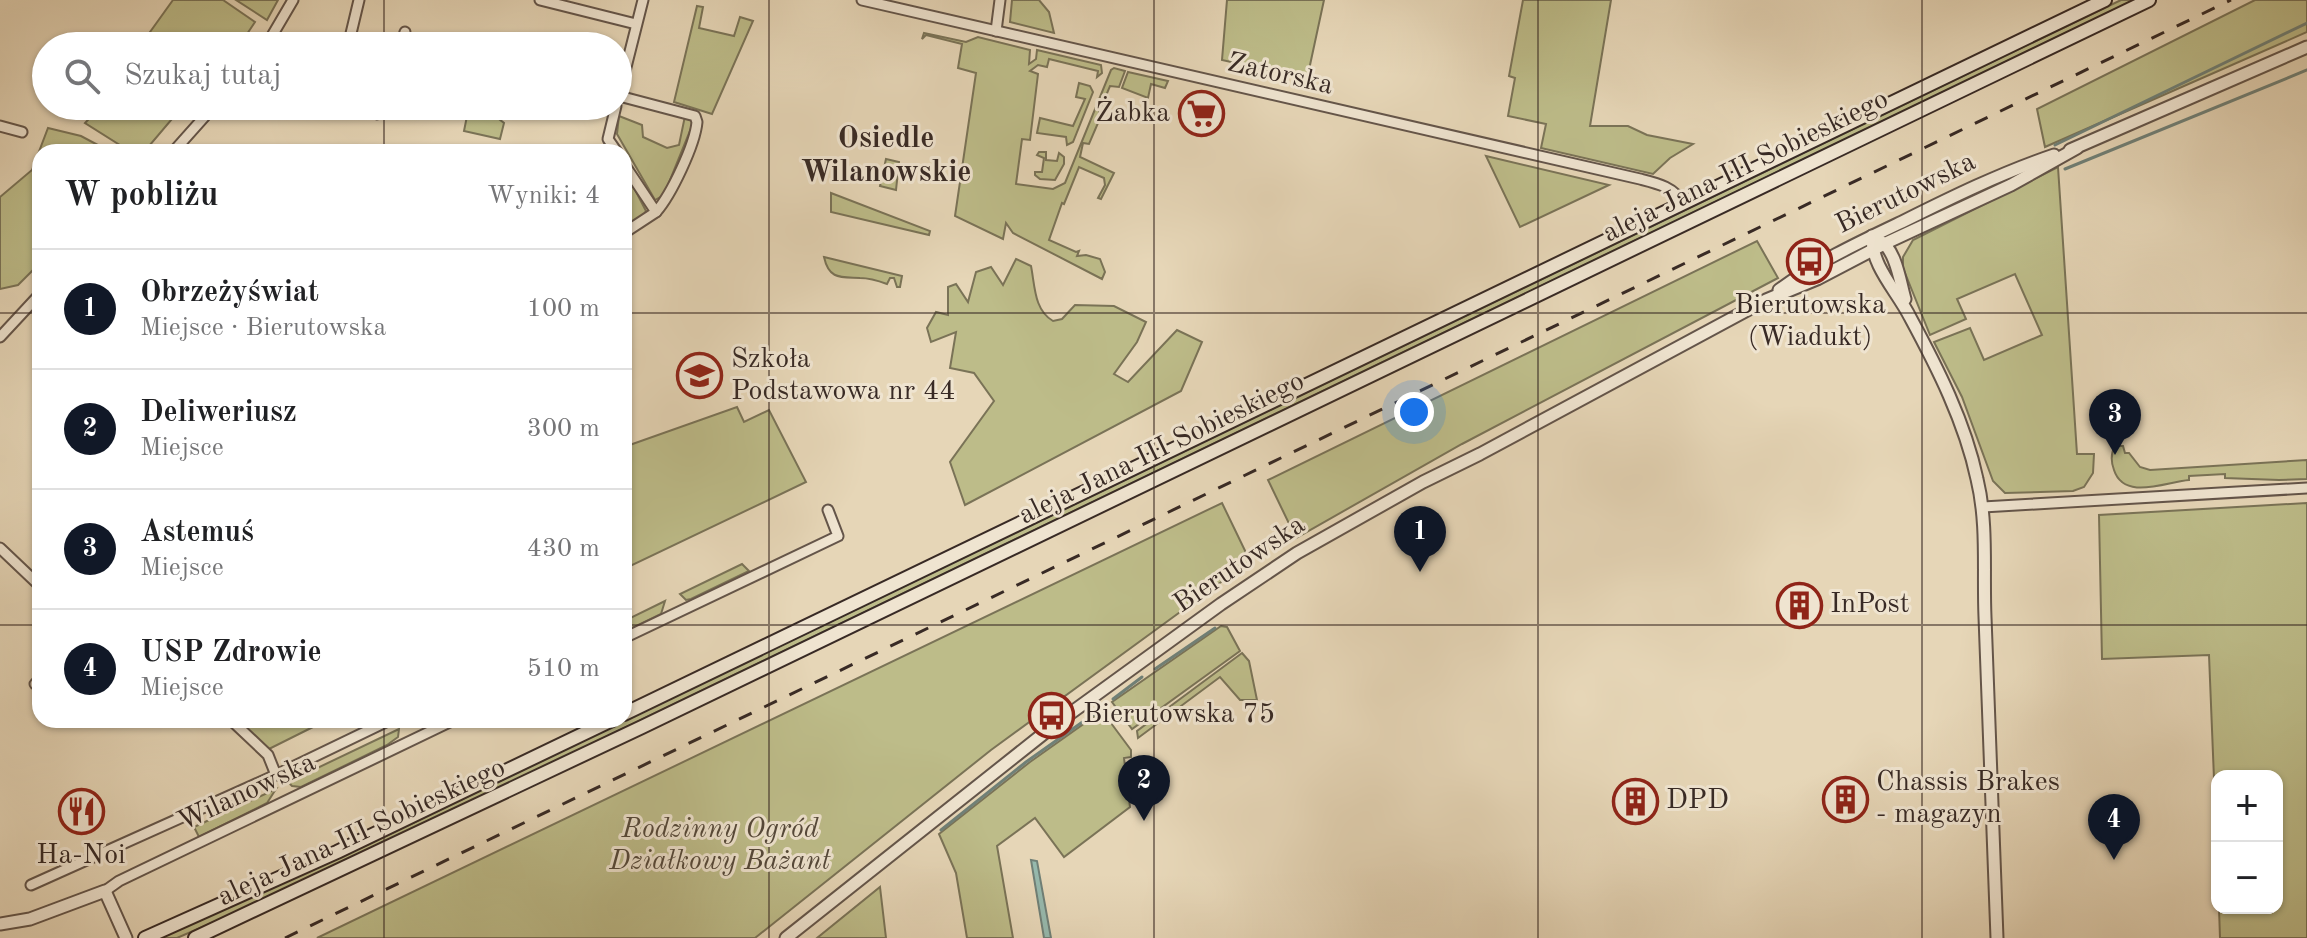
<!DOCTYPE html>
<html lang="pl">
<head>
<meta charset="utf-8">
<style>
  body { margin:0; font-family:"Old Standard TT",serif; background:#f2f2f2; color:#202124 }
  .controls { position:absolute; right:24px; bottom:24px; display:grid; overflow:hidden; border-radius:16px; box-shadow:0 2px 6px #0004 }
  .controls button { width:72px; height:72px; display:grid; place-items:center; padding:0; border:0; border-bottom:2px solid #e0e0e0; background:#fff; color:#202124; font:40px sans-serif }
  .you { position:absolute; left:1414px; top:412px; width:28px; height:28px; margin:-20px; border:6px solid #fff; border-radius:50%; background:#1a73e8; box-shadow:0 0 0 12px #1a73e833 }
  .badge { display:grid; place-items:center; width:52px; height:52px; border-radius:50%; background:#111827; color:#fff; font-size:26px; font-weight:700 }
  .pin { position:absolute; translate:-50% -66px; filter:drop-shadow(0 2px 4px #0008) }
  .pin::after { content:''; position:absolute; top:42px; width:28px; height:24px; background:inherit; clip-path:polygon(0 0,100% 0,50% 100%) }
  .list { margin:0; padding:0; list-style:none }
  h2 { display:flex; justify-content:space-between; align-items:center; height:104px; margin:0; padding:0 32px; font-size:34px }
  h2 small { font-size:26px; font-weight:400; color:#757577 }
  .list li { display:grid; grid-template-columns:52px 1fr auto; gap:24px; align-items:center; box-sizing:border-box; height:120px; padding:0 32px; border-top:2px solid #e0e0e0 }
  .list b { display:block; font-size:30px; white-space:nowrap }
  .list p { margin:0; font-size:26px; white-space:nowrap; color:#757577 }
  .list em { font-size:26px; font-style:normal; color:#757577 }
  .icon { flex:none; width:44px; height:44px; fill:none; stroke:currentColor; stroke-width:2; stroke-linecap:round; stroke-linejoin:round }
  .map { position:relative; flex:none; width:2307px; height:938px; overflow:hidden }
  .search { position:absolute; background:#fff; box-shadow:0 2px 6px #0004; left:32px; top:32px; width:600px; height:88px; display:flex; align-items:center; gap:20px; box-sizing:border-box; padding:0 28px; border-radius:44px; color:#757577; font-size:30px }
  .panel { position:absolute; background:#fff; box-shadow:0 2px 6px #0004; left:32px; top:144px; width:600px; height:584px; border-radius:24px }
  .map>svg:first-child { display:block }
  .green { fill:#bdbc89; stroke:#7a7357; stroke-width:2 }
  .water { fill:#96b9ad; stroke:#708077; stroke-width:2 }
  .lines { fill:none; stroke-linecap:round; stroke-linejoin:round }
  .stream { stroke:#708077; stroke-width:3 }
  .minor-casing { stroke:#64554a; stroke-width:13 }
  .tertiary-casing { stroke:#64554a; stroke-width:15 }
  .secondary-casing { stroke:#382a25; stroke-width:16 }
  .minor { stroke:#efe4d0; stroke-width:9 }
  .tertiary { stroke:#efe4d0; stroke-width:11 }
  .secondary { stroke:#efe4d0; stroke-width:12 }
  .rail { stroke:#382a25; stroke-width:3; stroke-dasharray:14 14; stroke-linecap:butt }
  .grid { fill:none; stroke:#382a25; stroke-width:2; stroke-opacity:0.55 }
  .labels { text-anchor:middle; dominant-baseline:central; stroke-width:6; stroke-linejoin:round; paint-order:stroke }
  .street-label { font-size:28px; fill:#382a25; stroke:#efe4d0 }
  .poi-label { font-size:28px; fill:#382a25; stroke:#efe4d0; text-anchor:start }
  .park-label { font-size:28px; font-style:italic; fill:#534739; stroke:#efe4d0 }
  .neighbourhood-label { font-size:30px; font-weight:bold; fill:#382a25; stroke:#efe4d0 }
</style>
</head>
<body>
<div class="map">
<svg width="2307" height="938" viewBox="0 0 2307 938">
  <rect width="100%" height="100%" fill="#e6d6b7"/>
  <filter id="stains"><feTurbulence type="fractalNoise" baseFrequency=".0025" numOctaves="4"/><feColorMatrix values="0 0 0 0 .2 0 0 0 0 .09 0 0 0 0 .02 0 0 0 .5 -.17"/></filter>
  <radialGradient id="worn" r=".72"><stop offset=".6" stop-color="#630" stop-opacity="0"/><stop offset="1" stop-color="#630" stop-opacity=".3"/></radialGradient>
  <g class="green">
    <polygon points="173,0 223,0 255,22 239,46 140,46"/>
    <polygon points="236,0 278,0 267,20"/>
    <polygon points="1012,0 1039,0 1049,12 1054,33 1010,22"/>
    <polygon points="1227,0 1324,0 1307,79 1222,60"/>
    <polygon points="1523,0 1611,0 1590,126 1628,126 1647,135 1693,144 1670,158 1653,174 1541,148 1546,124 1508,116 1515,78 1509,76"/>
    <polygon points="2121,0 2134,0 481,797 237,912 177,938 160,938 367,845"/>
    <polygon points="2255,0 2307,0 2307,32 2045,147 2037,109"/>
    <polygon points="697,6 703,7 699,28 734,36 740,17 753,21 712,114 674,102"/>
    <polygon points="924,33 966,42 978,37 1030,50 1029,64 1036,59 1037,50 1101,65 1102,73 1097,77 1098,71 1049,59 1047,67 1038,65 1030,71 1038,74 1030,140 1022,139 1016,184 1053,189 1065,183 1111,70 1114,68 1125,71 1119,87 1110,86 1099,112 1101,116 1089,144 1083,143 1080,157 1114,173 1101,199 1098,198 1105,185 1104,178 1079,167 1064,204 1062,203 1049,240 1076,252 1079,251 1077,256 1086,255 1100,259 1105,272 1102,279 1013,233 1006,223 1003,239 955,216 976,73 958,68 962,44 926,35 922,39"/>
    <polygon points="1128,72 1168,81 1165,88 1151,84 1148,98 1122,88"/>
    <polygon points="1079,83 1090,86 1093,92 1073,142 1067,145 1066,137 1037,133 1040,118 1073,126 1085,99 1076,97"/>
    <polygon points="101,106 183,106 144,152 131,152 85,123"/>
    <polygon points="469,106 482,106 504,123 500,139 464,131"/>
    <polygon points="619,116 642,125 643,137 667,148 679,145 685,116 694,121 664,195 655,200 617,134"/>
    <polygon points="48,128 81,136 111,152 40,152 40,263 18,285 0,289 0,197 32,170"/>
    <polygon points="1039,152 1046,152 1046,160 1057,161 1059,153 1064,157 1064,164 1055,180 1040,179 1035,175 1035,172 1042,172 1044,158 1037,155"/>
    <polygon points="1486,156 1609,185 1520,227"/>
    <polygon points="886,159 899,162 896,190 880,186"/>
    <polygon points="2058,167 2077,454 2094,454 2093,473 2084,487 2073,491 2005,493 1993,481 1962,397 1934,342 1970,328 1984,360 2042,335 2015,274 1957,299 1966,319 1930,335 1903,268 1903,257 1913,240"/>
    <polygon points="624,179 631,182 646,211 643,216 624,227"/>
    <polygon points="831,193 930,231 929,235 831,212"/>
    <polygon points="1757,241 1778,278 1462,444 1296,538 1268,480"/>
    <path d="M824,257L902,276L900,287H897L894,278H890L887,284C879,281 870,278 860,278C841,277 829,280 824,257Z"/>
    <path d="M1016,259L1031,266C1035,286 1034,310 1053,321L1062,319L1075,305L1114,306L1146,322L1137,342L1114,374L1128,382L1177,330L1202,342L1181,391L965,505L950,462L994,401L974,373L950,368L956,332L931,342L927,328L936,312L948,315V287L956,284L968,302L976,272L991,267L1003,285Z"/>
    <polygon points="737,407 744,422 769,410 806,482 624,569 624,447"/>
    <path d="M2115,446H2123L2125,453H2129L2140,467L2150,470L2307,460V479L2279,480L2225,478V474L2189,476V480C2166,482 2124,501 2114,470C2111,462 2111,453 2115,446Z"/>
    <polygon points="1222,503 1250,561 991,750 755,938 317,938"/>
    <polygon points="2307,503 2307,938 2220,938 2219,908 2277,908 2277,776 2217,776 2217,853 2209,655 2102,659 2099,515"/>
    <polygon points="742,564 749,571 691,599 686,600 680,594"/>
    <polygon points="665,601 661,614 624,632 624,621"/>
    <polygon points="1221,626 1227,627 1240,651 1132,729 1112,702"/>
    <polygon points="1242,653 1249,661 1257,700 1240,700 1220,677 1138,738 1137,731"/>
    <polygon points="1102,711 1131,750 1131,757 1124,758 1130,807 1064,857 1035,818 997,846 1013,938 967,938 956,873 939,834 1030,762"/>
    <polygon points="237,720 249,720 254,724 257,722 264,726 271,720 314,720 317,725 269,749"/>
    <polygon points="399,729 398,737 387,745 301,787 292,786 288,782"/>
    <polygon points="276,789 267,803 199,837 194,827"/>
    <polygon points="880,887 886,938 817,938"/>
  </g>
  <polygon class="water" points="1031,860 1037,861 1051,938 1044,938"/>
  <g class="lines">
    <g class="stream">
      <polyline points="2055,145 2307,23"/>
      <polyline points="2065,169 2307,70"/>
      <polyline points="1155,669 1215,628"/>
      <polyline points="1113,699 1142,677"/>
      <polyline points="941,830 1026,762 1098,711"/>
    </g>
    <defs>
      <g id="minor">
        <polyline points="540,0 636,24"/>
        <path d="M862,0L1640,179C1656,183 1675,187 1682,203"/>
        <polyline points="996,31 1000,0"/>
        <polyline points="266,46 293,0"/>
        <polyline points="348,46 359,0"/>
        <polyline points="401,46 405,32"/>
        <path d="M619,96L695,116L697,122C695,145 671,195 656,212"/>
        <polyline points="618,99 643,0"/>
        <polyline points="616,106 608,139 617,152"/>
        <polyline points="377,114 386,106"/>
        <polyline points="0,126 22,132"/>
        <polyline points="173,152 214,106"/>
        <polyline points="624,164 656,212 624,233"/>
        <polyline points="0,337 40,294"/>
        <polyline points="1983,507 2307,488"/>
        <polyline points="0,548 40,586"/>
        <polyline points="624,638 838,536 828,510"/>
        <polyline points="35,684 40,679"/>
        <polyline points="231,720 268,755 276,775"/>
        <polyline points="31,885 276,775 390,720"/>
        <polyline points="105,891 119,881 454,720"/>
      </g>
      <g id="tertiary">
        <polyline points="2070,150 2307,47"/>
        <path d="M1872,236C1871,266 1897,291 1910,317C1937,367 1965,422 1977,479C1988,524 1983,571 1985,617C1989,724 1993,831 1997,938"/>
        <path d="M1879,240C1896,249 1900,282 1905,299"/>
        <path d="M1779,290C1817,262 1860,242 1902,222C1952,197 2001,173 2054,155"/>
        <polyline points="0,924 30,919 105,891 126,938"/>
        <polyline points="786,938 1057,723 1221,604 1297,553 1423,482 1480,454 1766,300 1817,279 1886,243 2011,185 2077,148"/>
      </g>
      <g id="secondary">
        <polyline points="624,714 2105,0"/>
        <polyline points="145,938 337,852 612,720"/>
        <polyline points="195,938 642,727 2149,0"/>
      </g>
    </defs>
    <use href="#minor" class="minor-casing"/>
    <use href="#tertiary" class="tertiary-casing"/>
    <use href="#secondary" class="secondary-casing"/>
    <use href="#minor" class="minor"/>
    <use href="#tertiary" class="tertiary"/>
    <use href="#secondary" class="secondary"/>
    <polyline class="rail" points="285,938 2231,0"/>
  </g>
  <path class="grid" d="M384,0V46M769,0V938M1154,0V938M1538,0V938M1922,0V938M384,106V152M0,313H40M624,313H2307M0,625H40M624,625H2307M384,720V938"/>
  <defs>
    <symbol id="supermarket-ring" viewBox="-11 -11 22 22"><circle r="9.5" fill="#efe4d0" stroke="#8f2418" stroke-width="1.5"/><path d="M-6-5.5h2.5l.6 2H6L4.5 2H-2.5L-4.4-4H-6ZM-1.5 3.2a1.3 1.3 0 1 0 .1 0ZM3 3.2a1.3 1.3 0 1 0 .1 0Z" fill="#8f2418"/></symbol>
    <symbol id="bus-ring" viewBox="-11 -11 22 22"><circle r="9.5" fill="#efe4d0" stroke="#8f2418" stroke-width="1.5"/><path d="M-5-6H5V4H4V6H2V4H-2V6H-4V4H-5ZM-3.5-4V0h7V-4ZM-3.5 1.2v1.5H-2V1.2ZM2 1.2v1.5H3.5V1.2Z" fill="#8f2418"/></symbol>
    <symbol id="school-ring" viewBox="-11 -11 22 22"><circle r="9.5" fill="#efe4d0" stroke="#8f2418" stroke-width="1.5"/><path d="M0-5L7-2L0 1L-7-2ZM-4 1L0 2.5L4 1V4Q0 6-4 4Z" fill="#8f2418"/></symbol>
    <symbol id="building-ring" viewBox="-11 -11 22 22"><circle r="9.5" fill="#efe4d0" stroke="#8f2418" stroke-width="1.5"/><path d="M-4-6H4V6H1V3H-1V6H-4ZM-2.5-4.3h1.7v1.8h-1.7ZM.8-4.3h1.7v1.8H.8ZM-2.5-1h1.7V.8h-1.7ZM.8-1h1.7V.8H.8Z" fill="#8f2418"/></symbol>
    <symbol id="restaurant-ring" viewBox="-11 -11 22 22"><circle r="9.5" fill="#efe4d0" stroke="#8f2418" stroke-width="1.5"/><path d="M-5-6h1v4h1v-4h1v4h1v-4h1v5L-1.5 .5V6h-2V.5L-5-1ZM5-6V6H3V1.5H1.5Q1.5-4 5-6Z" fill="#8f2418"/></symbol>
  </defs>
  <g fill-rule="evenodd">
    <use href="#supermarket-ring" x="1176" y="88" width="51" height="51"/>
    <use href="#bus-ring" x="1784" y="236" width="51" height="51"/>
    <use href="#school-ring" x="674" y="350" width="51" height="51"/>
    <use href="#building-ring" x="1774" y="580" width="51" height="51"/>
    <use href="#bus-ring" x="1026" y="690" width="51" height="51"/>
    <use href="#building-ring" x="1820" y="774" width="51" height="51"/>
    <use href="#building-ring" x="1610" y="776" width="51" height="51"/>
    <use href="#restaurant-ring" x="56" y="786" width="51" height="51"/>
  </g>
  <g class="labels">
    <g class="street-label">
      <text transform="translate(1280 75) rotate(13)">Zatorska</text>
      <text transform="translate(1746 167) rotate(-26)">aleja Jana III Sobieskiego</text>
      <text transform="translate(1906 194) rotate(-26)">Bierutowska</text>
      <text transform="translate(1162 449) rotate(-26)">aleja Jana III Sobieskiego</text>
      <text transform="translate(1240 565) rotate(-34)">Bierutowska</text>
      <text transform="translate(247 793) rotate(-25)">Wilanowska</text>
      <text transform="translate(362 833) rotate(-25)">aleja Jana III Sobieskiego</text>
    </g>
    <g class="poi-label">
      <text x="1170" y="114" text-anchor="end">Żabka</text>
      <text x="1810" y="306" text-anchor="middle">Bierutowska<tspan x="1810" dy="32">(Wiadukt)</tspan></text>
      <text x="731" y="360">Szkoła<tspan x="731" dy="32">Podstawowa nr 44</tspan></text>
      <text x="1830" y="605">InPost</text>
      <text x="1083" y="715">Bierutowska 75</text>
      <text x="1876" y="783">Chassis Brakes<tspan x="1876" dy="32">- magazyn</tspan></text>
      <text x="1666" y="801">DPD</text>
      <text x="81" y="856" text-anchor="middle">Ha-Noi</text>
    </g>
    <g class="park-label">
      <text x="720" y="830">Rodzinny Ogród<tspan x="720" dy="32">Działkowy Bażant</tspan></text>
    </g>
    <g class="neighbourhood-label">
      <text x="886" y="139">Osiedle<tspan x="886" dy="34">Wilanowskie</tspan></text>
    </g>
  </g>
  <rect width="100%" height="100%" filter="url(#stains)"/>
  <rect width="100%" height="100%" fill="url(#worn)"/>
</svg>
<div class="controls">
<button>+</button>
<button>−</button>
</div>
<div class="you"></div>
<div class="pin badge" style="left:1420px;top:572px">1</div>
<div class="pin badge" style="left:1144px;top:821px">2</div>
<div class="pin badge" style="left:2115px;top:455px">3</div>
<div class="pin badge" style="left:2114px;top:860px">4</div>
<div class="search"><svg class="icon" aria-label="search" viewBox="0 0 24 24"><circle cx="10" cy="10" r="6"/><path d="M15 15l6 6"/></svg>Szukaj tutaj</div>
<section class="panel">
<h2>W pobliżu<small>Wyniki: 4</small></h2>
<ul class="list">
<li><span class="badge">1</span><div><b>Obrzeżyświat</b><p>Miejsce · Bierutowska</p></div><em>100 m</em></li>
<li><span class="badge">2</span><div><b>Deliweriusz</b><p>Miejsce</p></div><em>300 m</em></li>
<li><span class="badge">3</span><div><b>Astemuś</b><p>Miejsce</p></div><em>430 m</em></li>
<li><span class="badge">4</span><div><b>USP Zdrowie</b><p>Miejsce</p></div><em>510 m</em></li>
</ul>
</section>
</div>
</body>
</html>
